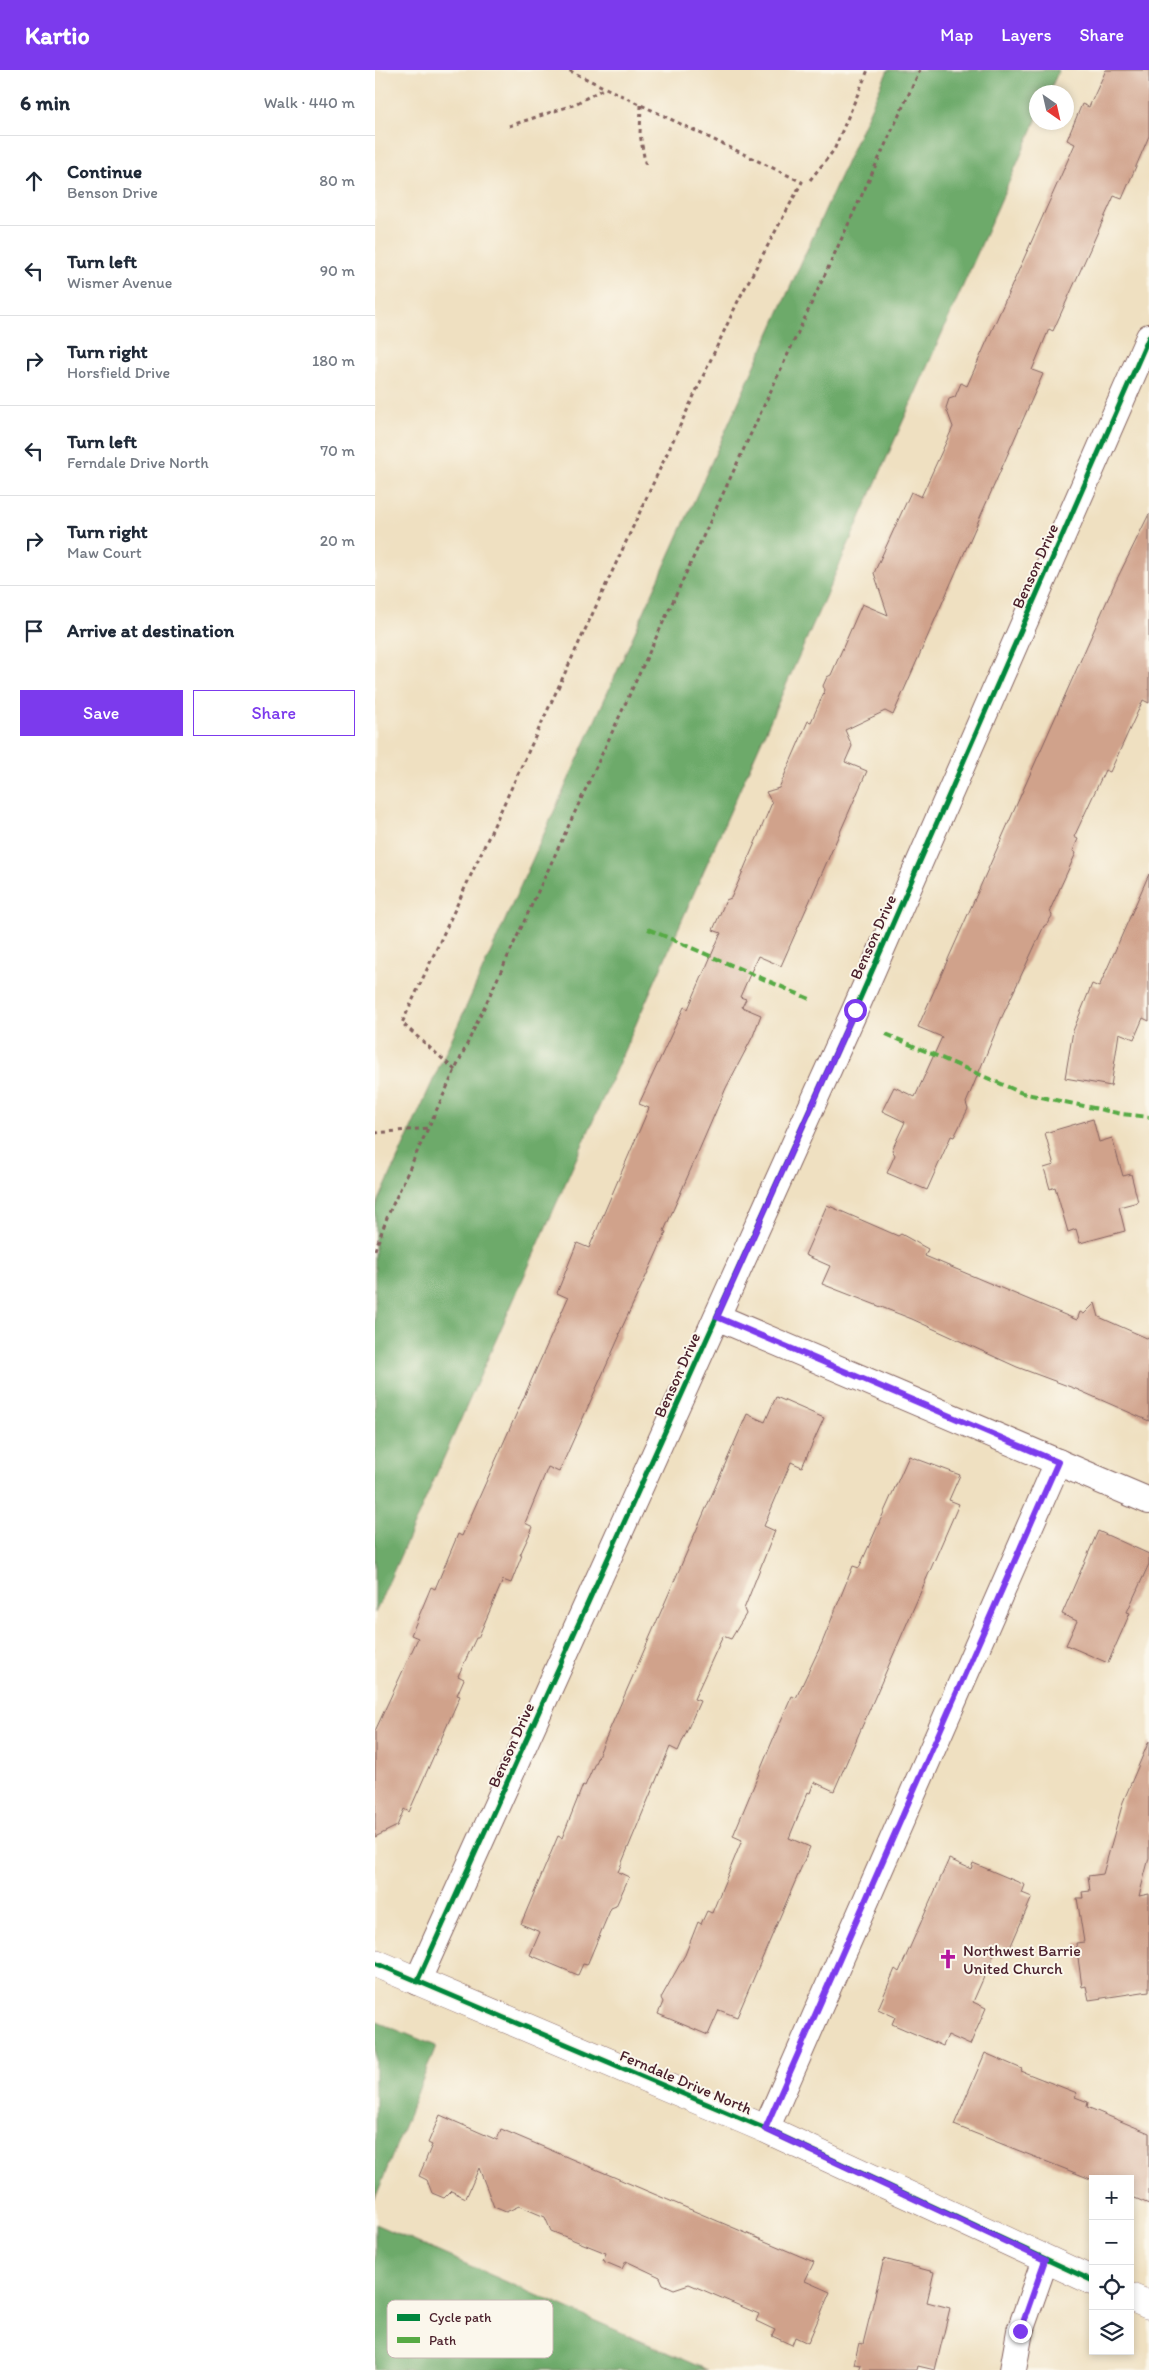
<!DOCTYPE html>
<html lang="en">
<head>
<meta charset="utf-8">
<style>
  body { margin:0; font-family:Itim,sans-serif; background:#f6f6f7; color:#1f2937 }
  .controls { position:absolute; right:15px; bottom:15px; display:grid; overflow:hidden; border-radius:0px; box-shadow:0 2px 8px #0003 }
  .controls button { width:45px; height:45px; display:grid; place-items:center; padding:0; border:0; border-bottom:1px solid #e0e1e3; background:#fff; color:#1f2937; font:25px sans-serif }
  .compass { position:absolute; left:654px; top:15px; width:45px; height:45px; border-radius:50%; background:#fff; box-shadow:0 2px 8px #0003; rotate:146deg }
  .stop { position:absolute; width:15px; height:15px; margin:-11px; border:4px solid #7c3aed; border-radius:50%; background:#fff }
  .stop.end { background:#7c3aed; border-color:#fff; box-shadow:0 1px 5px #0008 }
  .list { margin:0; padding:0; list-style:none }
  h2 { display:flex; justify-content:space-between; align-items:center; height:65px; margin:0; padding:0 20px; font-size:21px }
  h2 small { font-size:16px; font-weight:400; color:#747a83 }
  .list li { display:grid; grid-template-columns:32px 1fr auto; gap:15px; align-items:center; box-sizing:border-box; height:90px; padding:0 20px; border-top:1px solid #e0e1e3 }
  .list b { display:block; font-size:19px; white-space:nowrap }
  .list p { margin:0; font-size:16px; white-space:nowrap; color:#747a83 }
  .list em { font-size:16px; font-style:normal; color:#747a83 }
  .actions { display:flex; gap:10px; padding:15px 20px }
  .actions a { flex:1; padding:11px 0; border:1px solid #7c3aed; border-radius:0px; text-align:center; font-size:18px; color:#7c3aed }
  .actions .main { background:#7c3aed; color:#fff }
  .icon { flex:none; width:28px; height:28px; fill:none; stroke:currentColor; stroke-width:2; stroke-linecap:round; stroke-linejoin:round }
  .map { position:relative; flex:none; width:774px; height:2300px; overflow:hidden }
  header { display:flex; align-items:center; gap:30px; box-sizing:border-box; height:70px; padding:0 25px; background:#7c3aed; color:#fff }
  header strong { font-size:24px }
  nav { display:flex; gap:28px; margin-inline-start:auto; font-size:18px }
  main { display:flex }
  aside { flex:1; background:#fff }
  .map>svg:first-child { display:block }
  .forest { fill:#6daa6b; stroke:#5c644b }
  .building { fill:#d0a28b }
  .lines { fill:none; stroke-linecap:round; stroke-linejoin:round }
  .minor-casing { stroke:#846360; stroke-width:28 }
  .major-casing { stroke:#846360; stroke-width:29 }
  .path { stroke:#846360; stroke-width:3; stroke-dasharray:4 4; stroke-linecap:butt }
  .minor { stroke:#fff; stroke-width:26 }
  .major { stroke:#fff; stroke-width:28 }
  .quiet { stroke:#57aa44; stroke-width:4; stroke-dasharray:8 4; stroke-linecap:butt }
  .cycleway-casing { stroke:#fbf7ec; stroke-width:8 }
  .cycleway { stroke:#00873e; stroke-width:5 }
  .route { stroke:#7c3aed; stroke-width:6 }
  .labels { text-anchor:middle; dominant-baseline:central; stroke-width:4; stroke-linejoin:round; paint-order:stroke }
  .street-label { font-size:16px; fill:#4a1f2b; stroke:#fbf7ec }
  .poi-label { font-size:16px; fill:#4a1f2b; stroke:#fbf7ec; text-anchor:start }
  .key { fill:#fbf7ec; stroke:#c6b6b2; stroke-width:1 }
  .key-label { font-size:14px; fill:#4a1f2b }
</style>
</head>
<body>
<header>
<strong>Kartio</strong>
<nav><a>Map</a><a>Layers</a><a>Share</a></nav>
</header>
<main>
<aside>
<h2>6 min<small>Walk · 440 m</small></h2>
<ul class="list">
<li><svg class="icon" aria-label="ahead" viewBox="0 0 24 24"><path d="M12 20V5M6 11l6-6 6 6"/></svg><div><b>Continue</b><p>Benson Drive</p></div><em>80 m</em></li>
<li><svg class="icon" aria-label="left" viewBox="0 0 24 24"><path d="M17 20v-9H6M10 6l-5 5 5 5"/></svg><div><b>Turn left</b><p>Wismer Avenue</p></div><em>90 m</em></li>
<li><svg class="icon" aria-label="right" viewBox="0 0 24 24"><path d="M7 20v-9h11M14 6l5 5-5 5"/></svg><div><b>Turn right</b><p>Horsfield Drive</p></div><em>180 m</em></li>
<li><svg class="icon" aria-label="left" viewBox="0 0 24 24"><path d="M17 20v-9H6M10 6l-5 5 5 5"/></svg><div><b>Turn left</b><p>Ferndale Drive North</p></div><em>70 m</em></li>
<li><svg class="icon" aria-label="right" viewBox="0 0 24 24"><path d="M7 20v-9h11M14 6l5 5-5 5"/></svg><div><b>Turn right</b><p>Maw Court</p></div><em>20 m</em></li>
<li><svg class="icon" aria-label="arrive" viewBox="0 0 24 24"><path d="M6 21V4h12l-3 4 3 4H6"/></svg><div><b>Arrive at destination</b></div></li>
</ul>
<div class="actions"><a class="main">Save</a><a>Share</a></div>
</aside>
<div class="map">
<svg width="774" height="2300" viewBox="0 0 774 2300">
  <rect width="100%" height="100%" fill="#fbf7ec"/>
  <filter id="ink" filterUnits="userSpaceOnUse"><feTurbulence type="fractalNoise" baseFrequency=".02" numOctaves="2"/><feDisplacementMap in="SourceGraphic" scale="10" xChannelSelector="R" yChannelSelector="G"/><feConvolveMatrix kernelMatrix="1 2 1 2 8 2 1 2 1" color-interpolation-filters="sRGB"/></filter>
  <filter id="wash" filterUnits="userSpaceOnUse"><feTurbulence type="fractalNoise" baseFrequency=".0096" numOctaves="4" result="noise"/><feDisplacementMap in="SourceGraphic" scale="20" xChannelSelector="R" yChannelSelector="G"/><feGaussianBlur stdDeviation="1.12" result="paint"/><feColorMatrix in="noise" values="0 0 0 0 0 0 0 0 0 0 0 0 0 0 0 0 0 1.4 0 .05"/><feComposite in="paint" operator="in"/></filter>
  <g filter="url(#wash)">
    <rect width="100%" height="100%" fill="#efe0c1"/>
    <g class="forest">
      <polygon points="513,0 684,0 674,22 662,22 661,51 0,1543 0,1139"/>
      <polygon points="0,1951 61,1976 0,2129"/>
      <polygon points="0,2154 332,2300 0,2300"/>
    </g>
    <g id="blocks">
      <g class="building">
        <polygon points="731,0 774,0 774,66 747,129 739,126 678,261 674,259 657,300 668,304 518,645 510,641 470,660 477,676 470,692 492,701 406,896 383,886 365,927 371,929 367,937 386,945 378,966 351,1018 289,1161 291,1162 279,1189 244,1264 245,1265 184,1402 173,1397 150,1453 158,1457 145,1485 147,1485 136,1513 128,1510 103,1568 101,1568 83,1606 89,1609 82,1625 85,1626 34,1742 29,1739 22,1756 0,1767 0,1661 43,1568 36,1565 56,1517 60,1519 83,1464 87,1466 193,1228 182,1223 202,1173 214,1178 274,1038 264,1034 309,937 313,939 346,863 338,860 351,830 356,828 362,815 397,733 391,722 404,718 433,651 436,652 450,620 448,616 452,607 456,605 487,534 513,545 499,503 536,422 546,427 578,357 571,338 574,329 580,327 586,313 592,316 700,74 692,70 707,34 714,37"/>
        <polygon points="774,444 774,633 768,630 735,702 730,700 699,767 703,769 698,781 701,783 675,840 677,846 672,854 669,856 626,949 591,1033 593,1039 579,1067 576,1066 552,1120 512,1103 520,1085 517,1080 530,1052 507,1041 519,1017 540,1027 567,967 543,957 739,515"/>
        <polygon points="774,804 774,951 768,948 759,969 744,963 736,1016 690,1008 698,961 717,914 724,917"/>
        <polygon points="718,1049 724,1072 737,1068 748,1106 756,1104 763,1132 744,1137 750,1161 705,1173 701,1159 693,1162 680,1117 675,1119 669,1098 679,1095 670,1063"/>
        <polygon points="452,1135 523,1166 526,1164 553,1179 550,1186 702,1250 705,1242 709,1244 720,1233 724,1247 774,1269 774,1351 701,1319 642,1297 537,1249 447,1214 455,1196 430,1185"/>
        <polygon points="401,1327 449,1348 427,1397 416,1392 389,1456 400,1461 369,1539 371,1544 356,1569 348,1566 319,1629 325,1631 303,1681 295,1677 243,1802 254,1807 241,1836 236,1838 212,1895 208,1894 203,1905 155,1885 165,1862 146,1854 183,1766 187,1768 208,1715 210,1716 372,1344 390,1352"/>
        <polygon points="534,1386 585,1405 574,1430 584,1434 459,1721 439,1712 435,1723 433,1722 414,1768 435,1777 362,1947 344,1940 333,1965 283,1944 288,1932 286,1928 310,1885 323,1852 326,1854 332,1841 337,1843 367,1770 358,1766 404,1655 417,1626 421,1628 447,1573 478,1496 484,1498"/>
        <polygon points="723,1461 774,1484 774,1494 752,1542 755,1543 733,1593 691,1575 702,1551 687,1544"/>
        <polygon points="774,1671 774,1788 764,1826 774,1824 774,1921 714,1930 711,1916 707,1917 701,1873 709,1872 702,1828 708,1828 707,1822 715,1821 713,1806 728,1804 748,1732"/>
        <polygon points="574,1789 596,1799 598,1793 650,1815 647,1823 657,1827 634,1880 623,1875 598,1932 611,1938 595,1975 573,1965 568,1976 517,1954 520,1947 503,1939 520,1899 524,1902"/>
        <polygon points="610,1983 647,1999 646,2001 702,2023 700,2027 713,2032 712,2037 774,2063 774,2134 755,2126 755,2109 718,2110 579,2055"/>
        <polygon points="65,2045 122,2070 126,2059 439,2192 430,2211 455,2222 433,2273 420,2267 417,2275 397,2266 400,2260 381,2251 384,2244 314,2214 299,2219 288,2214 285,2207 251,2191 247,2199 228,2191 231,2183 176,2161 170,2147 144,2136 131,2142 119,2137 104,2098 91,2128 76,2121 69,2128 57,2123 52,2110 44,2106 57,2075 53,2073"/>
        <polygon points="509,2189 559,2202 552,2232 575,2238 560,2300 543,2296 542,2300 484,2300 486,2295 479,2294 484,2273 488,2274"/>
      </g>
    </g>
  </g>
  <g filter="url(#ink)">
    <use href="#blocks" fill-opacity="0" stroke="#846360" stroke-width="1"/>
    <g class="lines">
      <defs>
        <g id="minor">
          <polyline points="342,1247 774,1431"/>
          <polyline points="42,1912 480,940 774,267"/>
          <polyline points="391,2059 683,1392"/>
          <polyline points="638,2300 645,2261 670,2190"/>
        </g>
        <g id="major">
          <polyline points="0,1893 391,2059 718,2211"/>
          <polyline points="755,2227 774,2235"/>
        </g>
      </defs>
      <use href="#minor" class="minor-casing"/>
      <use href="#major" class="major-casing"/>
      <g class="path">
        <polyline points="266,35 265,64 271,98"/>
        <polyline points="134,56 198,35 230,18"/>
        <polyline points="435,110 459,80 493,0"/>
        <polyline points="80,1000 27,953 364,229 427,112 193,0"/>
        <polyline points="0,1063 54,1058"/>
        <polyline points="0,1180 13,1145 80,1000 545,0"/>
      </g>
      <use href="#minor" class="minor"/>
      <use href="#major" class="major"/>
      <g class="quiet">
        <polyline points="273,859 437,930"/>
        <polyline points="511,964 647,1023 747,1044 774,1047"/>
      </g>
      <defs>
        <g id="cycleway">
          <polyline points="0,1893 391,2059 718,2211"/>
          <polyline points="42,1912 480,940 774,267"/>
        </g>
      </defs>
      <use href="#cycleway" class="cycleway-casing"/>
      <use href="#cycleway" class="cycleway"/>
    </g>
  </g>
  <g class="lines" filter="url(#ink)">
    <polyline class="route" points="480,940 342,1247 683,1392 390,2059 670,2190 645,2261"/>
  </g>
  <defs>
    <symbol id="church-bare" viewBox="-9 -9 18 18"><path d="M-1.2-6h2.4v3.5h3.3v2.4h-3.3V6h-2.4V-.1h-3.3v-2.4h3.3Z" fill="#b5179e" stroke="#fbf7ec" stroke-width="2.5" paint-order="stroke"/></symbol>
  </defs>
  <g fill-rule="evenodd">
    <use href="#church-bare" x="559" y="1875" width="28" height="28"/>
  </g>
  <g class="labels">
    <g class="street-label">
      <text transform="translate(660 496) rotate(-66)">Benson Drive</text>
      <text transform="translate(498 867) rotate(-66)">Benson Drive</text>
      <text transform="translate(302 1305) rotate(-66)">Benson Drive</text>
      <text transform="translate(136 1675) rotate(-66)">Benson Drive</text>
      <text transform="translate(311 2012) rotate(23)">Ferndale Drive North</text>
    </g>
    <g class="poi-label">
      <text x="588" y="1880">Northwest Barrie<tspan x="588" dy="18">United Church</tspan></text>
    </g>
  </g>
  <rect x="12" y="2230" width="166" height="58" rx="8" class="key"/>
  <rect x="22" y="2244" width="23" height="7" fill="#00873e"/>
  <rect x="22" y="2267" width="23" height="6" fill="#57aa44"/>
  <g class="key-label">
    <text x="54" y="2252">Cycle path</text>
    <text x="54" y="2275">Path</text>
  </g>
</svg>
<div class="controls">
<button>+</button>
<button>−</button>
<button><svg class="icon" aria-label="locate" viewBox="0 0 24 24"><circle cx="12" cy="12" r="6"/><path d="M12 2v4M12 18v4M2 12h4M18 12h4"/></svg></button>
<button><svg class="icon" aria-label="layers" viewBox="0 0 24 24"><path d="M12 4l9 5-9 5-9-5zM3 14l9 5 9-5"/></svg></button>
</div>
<svg class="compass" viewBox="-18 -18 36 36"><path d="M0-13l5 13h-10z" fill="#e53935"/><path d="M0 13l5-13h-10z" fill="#747a83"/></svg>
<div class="stop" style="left:480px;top:940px"></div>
<div class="stop end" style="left:645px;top:2261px"></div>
</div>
</main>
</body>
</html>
